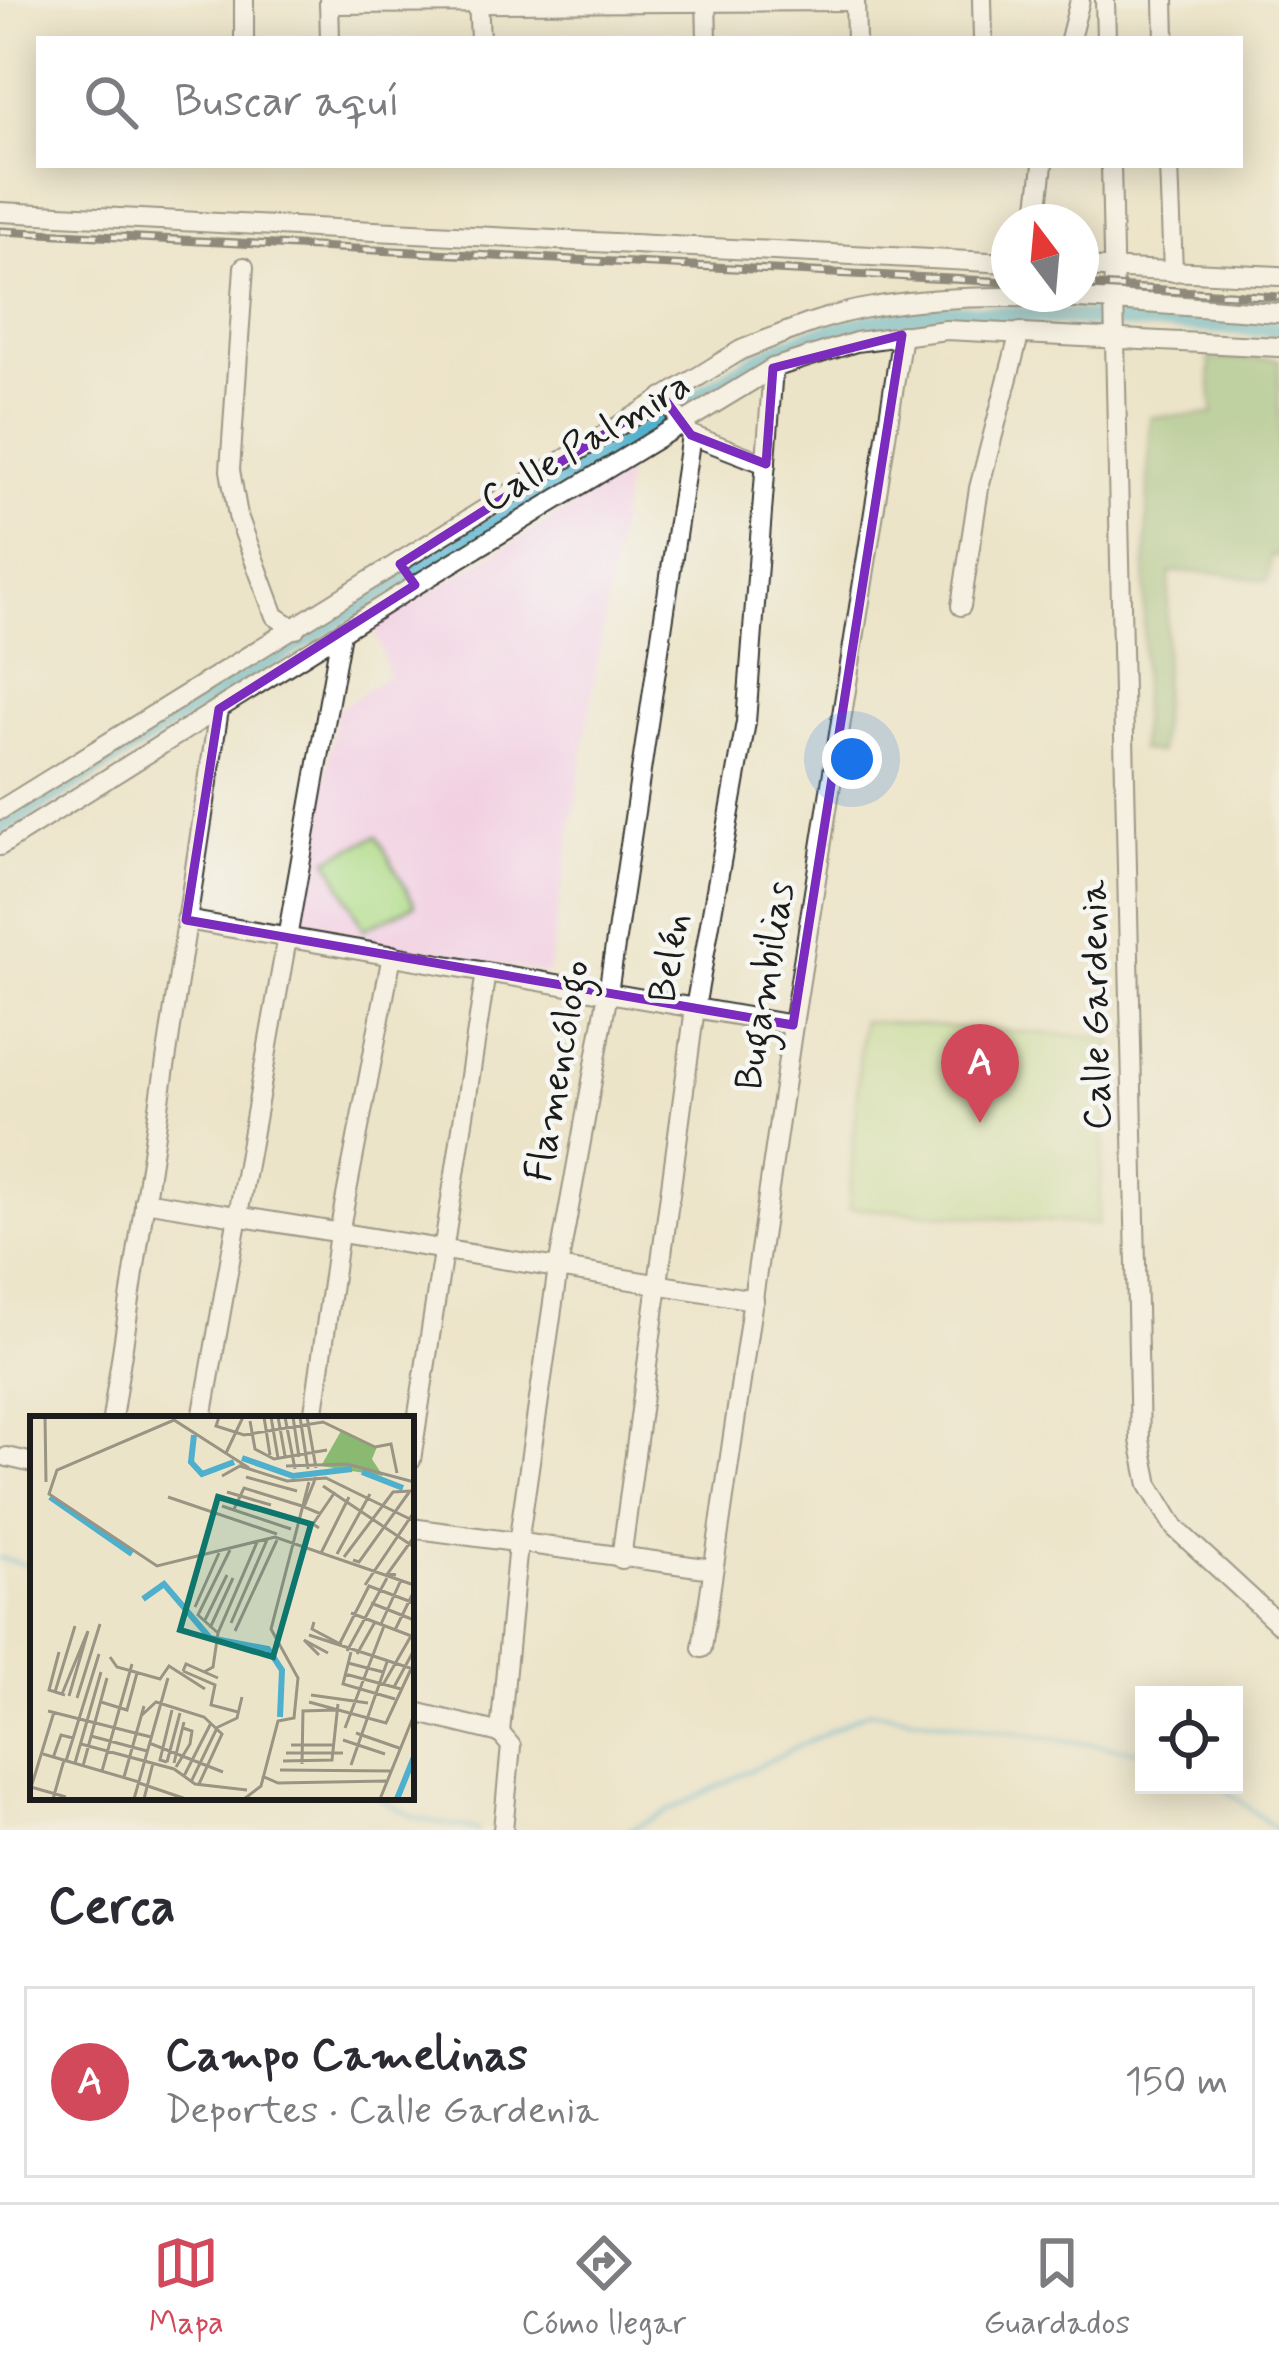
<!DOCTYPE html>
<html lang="es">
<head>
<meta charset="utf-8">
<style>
  body { margin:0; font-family:Mynerve,sans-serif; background:#f2f2f3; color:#2b2b33 }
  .controls { position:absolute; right:36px; bottom:36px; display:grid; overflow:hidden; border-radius:0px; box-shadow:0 6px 30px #0003 }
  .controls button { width:108px; height:108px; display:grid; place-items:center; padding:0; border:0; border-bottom:3px solid #e1e1e2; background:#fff; color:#2b2b33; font:60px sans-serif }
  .compass { position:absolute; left:991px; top:204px; width:108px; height:108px; border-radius:50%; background:#fff; box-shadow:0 6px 30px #0003; rotate:344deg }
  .you { position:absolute; left:852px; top:759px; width:42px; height:42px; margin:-30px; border:9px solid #fff; border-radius:50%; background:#1a73e8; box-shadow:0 0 0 18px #1a73e833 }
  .badge { display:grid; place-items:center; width:78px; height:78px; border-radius:50%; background:#d1495b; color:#fff; font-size:39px; font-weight:700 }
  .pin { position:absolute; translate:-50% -99px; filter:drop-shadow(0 3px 6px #0008) }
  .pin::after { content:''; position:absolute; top:63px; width:42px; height:36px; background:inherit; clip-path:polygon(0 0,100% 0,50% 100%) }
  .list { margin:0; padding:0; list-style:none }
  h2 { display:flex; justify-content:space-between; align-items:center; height:156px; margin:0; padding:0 48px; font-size:51px }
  h2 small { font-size:39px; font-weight:400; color:#7c7c81 }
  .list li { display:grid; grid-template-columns:78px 1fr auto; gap:36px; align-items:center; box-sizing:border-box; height:192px; margin:0 24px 24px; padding:0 24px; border:3px solid #e1e1e2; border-radius:0px }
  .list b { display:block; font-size:45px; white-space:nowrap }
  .list p { margin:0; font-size:39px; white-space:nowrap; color:#7c7c81 }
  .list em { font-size:39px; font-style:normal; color:#7c7c81 }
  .icon { flex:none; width:66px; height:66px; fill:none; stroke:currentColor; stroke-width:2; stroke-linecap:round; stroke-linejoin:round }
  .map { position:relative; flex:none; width:1279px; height:1830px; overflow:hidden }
  .search { position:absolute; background:#fff; box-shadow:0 6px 30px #0003; left:36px; right:36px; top:36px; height:132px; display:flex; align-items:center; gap:30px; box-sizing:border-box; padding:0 42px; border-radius:0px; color:#7c7c81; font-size:45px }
  .sheet { height:372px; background:#fff }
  nav { display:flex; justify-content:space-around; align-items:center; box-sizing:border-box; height:168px; border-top:3px solid #e1e1e2; background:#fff; font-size:33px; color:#7c7c81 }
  nav a { display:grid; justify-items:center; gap:6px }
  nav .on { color:#d1495b }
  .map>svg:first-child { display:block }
  .built { fill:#f2cfe1 }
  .green { fill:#aeda85; stroke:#657b50; stroke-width:3 }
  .forest { fill:#8aba72; stroke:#536b47; stroke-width:3 }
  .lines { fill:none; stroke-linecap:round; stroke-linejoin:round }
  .stream { stroke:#4eb0cd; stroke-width:4.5 }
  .canal { stroke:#4eb0cd; stroke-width:18 }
  .street-casing { stroke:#3b3a36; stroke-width:22 }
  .street { stroke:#fff; stroke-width:18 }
  .rail-casing { stroke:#1c1c1c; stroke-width:9 }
  .rail { stroke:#f6f6f2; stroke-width:4.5; stroke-dasharray:14; stroke-linecap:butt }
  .marked { fill:none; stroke:#7b2cbf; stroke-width:9; stroke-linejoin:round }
  .labels { text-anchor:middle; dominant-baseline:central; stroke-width:9; stroke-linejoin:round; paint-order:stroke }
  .street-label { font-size:39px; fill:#1c1c1c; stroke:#f6f6f2 }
  .inset-river { fill:none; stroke:#4eb0cd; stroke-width:6 }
  .inset-road { fill:none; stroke:#999483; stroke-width:3 }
  .view { fill:#0f766e; fill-opacity:0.15; stroke:#0f766e; stroke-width:6 }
  .inset-edge { fill:none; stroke:#1c1c1c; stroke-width:6 }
</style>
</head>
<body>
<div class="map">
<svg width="1279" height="1830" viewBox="0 0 1279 1830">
  <rect width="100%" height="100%" fill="#f6f6f2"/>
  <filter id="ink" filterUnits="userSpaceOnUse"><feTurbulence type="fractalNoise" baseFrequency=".00833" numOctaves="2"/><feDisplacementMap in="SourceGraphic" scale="24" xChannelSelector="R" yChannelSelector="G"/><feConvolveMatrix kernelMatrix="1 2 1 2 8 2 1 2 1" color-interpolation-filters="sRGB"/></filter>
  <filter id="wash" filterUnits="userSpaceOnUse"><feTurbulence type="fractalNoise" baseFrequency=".004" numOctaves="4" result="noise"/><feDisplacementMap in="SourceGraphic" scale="48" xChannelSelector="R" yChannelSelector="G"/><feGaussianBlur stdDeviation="2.7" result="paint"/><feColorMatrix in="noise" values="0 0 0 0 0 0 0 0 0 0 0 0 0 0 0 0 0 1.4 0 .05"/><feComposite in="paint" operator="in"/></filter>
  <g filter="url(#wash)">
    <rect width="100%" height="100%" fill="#ece4c8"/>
    <polygon class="built" points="627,474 548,974 298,928 337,710 389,675 373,626"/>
    <g class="green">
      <polygon points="377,836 415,905 364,929 328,859"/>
      <polygon points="862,1021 1111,1038 1098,1225 849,1208"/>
    </g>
    <polygon class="forest" points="1209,359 1279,359 1279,557 1271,555 1268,581 1216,573 1170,572 1159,753 1140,750 1150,417 1213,414"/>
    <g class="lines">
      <g class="stream">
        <polyline points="0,1558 33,1567"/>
        <polyline points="1220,1785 1277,1830"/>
        <polyline points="377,1797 415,1818 477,1830"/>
        <polyline points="629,1830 870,1711 1144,1752"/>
      </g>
      <polyline class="canal" points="0,828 759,359 810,336 871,321 944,311 1279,329"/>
    </g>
  </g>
  <g filter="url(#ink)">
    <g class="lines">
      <defs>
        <g id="street">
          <polyline points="244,0 244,39"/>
          <polyline points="329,0 330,39"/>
          <polyline points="478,0 480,39"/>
          <polyline points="706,0 707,39"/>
          <polyline points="855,0 856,39"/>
          <polyline points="982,0 983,39"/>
          <polyline points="1105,0 1106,39"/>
          <polyline points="1164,0 1165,39"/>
          <polyline points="329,4 855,1"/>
          <polyline points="1070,39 1080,0"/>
          <polyline points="1111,165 1140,1440 1149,1485 1175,1528 1279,1624"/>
          <polyline points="1169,165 1173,272"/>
          <polyline points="0,212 1009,263"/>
          <polyline points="1036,222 1043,165"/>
          <polyline points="244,267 230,470 238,516 275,616 295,629"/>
          <polyline points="1081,267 1279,276"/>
          <polyline points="691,435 766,464"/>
          <polyline points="961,606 979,488 1020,332"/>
          <path d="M0,810L741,350C784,333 827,314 873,307C998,285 1151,305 1279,313"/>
          <polyline points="0,846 414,586 773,368 856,342 946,330 1279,347"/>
          <polyline points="186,920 793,1025"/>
          <polyline points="144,1201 754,1300"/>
          <polyline points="112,1419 219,709"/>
          <polyline points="202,1419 341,633"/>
          <polyline points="313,1419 339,1233 392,955"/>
          <polyline points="7,1457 33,1463"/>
          <polyline points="411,1460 486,972"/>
          <polyline points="411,1528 713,1569"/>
          <polyline points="621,1559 695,1008 746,722 773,368"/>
          <polyline points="702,1648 793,1025 902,335"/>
          <polyline points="411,1711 500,1733 511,1746 503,1830"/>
          <polyline points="500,1733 518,1544 558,1268 608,993 691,435 663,397"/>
        </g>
      </defs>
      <use href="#street" class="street-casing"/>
      <use href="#street" class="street"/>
      <defs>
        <g id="rail">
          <polyline points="0,231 1009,282"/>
          <polyline points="1081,285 1279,297"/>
        </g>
      </defs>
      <use href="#rail" class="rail-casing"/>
      <use href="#rail" class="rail"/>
    </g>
  </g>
  <path d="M0 0H1279V1830H0ZM902,335L793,1025L186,920L219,709L415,585L400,564L663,397L691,435L766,464L773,368Z" fill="#ece4c8" fill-opacity=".55" fill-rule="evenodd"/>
  <path class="marked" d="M902,335L793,1025L186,920L219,709L415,585L400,564L663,397L691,435L766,464L773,368Z"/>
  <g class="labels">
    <g class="street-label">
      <text transform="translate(586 443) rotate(-31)">Calle Palmira</text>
      <text transform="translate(671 958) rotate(-80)">Belén</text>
      <text transform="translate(766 986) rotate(-81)">Bugambilias</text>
      <text transform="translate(1097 1005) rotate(-91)">Calle Gardenia</text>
      <text transform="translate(559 1071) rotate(-80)">Flamencólogo</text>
    </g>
  </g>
  <g transform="translate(30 1416)">
    <rect width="384" height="384" fill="#ece4c8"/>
    <path d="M311,15L347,31L342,43L353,60L291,50Z" fill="#8aba72"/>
    <path class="inset-river" d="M164,19L161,46L172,58L204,46M212,42L263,60L322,53M332,56L373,72M20,81L102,138M113,183L134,168L180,222L238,233L252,254L250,301M367,383L384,341"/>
    <path class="inset-road" d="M15,1L16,66M189,1L186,10L214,19L293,6L345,31L361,28L367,57M234,1L240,39M241,1L248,42M248,1L255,40M255,1L265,53M263,1L269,41M270,1L278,53M277,1L286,52M220,5L225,33L244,43L297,34M196,37L213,1M256,50L317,48L384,66M219,52L144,4L27,54L19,78L127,150L245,121L384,169M192,60L210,50L257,65L296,62L384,105M216,61L267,75M286,61L274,91L291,98M293,70L384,131M197,76L241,89M138,81L247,118M212,88L250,99M192,90L261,113M204,93L214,72L272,90M289,112L283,108L305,76M291,137L319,81M307,138L340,78M314,141L363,76L381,75M323,144L329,146L380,75M366,159L358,157L384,121M335,169L384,96M341,187L384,204M165,191L189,137M321,197L384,221M174,206L197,159M284,206L282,213L312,229M201,207L237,124M351,208L371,164M180,212L203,162M365,214L384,175M205,215L247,124M188,217L168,199L200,134M279,219L383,253M310,227L339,170L384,187M317,235L357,162M29,236L19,274L35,279M321,236L313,268L365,283M327,238L345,206M289,239L274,224L298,237M80,241L87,251L130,263L139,250L175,273M318,247L353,256M153,255L185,269L181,289L208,296M153,255L156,248L188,262M174,256L183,251L188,217L228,124M315,258L371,273M354,267L381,220M364,271L384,234M25,276L45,210M32,278L58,215L39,280M281,279L338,287M47,282L70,208M71,286L97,294L107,257M279,286L356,307L381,253M18,295L121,321M112,299L126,286L174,301L192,318L169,368M186,312L207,302L212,281M315,312L354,210M326,317L369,332M61,320L117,335M313,324L355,338M119,327L193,356M51,328L144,353L165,368L217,374M261,329H303M256,337H313M13,338L109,366M23,342L31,319L43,322M36,345L69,238M253,345L302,344L308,288M137,346L130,344L142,294M137,346L150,297M45,347L71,256M144,347L154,306M272,348L273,295L306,294M321,349L357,246M53,350L77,262M146,351L160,328L162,315L153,312M250,354L361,355M72,355L102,248M154,360L181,307M232,360L248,367L356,365M94,361L114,290M161,366L187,312M109,367L156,383M1,371L36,381M0,375L24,296M23,383L34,344M104,383L138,262M114,383L123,347M214,383L231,370L248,305L264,302L268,262L241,213L279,66M350,383L384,299"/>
    <path class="view" d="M188,81L281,108L243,241L150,214Z"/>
    <rect width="384" height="384" class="inset-edge"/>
  </g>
</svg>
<div class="controls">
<button><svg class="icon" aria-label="locate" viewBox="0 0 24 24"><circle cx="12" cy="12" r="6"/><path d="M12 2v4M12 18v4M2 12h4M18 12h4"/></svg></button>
</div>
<svg class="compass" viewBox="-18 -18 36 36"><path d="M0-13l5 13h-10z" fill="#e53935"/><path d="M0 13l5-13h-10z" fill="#7c7c81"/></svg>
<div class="you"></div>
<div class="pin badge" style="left:980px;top:1123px">A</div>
<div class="search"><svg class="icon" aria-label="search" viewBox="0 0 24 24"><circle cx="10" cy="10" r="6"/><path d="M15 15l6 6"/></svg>Buscar aquí</div>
</div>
<section class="sheet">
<h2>Cerca<small></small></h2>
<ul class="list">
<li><span class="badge">A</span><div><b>Campo Camelinas</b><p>Deportes · Calle Gardenia</p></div><em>150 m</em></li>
</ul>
</section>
<nav>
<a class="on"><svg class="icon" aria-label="map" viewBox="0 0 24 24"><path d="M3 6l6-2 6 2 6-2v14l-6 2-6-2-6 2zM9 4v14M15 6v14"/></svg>Mapa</a>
<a><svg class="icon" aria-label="directions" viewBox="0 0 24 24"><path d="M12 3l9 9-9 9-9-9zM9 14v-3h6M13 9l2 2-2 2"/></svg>Cómo llegar</a>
<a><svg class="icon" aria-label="saved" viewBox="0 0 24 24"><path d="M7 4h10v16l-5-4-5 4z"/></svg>Guardados</a>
</nav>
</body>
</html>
